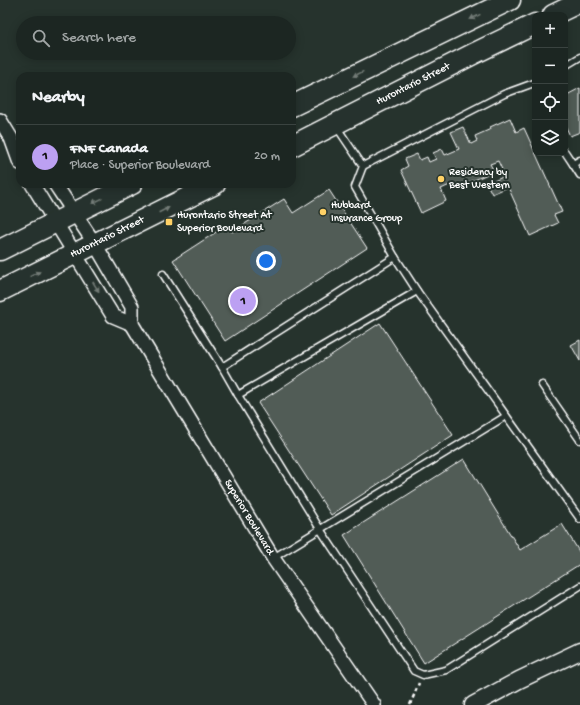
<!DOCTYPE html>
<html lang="en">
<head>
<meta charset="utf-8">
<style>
  body { margin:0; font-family:"Gochi Hand",sans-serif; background:#252e2a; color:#f1f3f6 }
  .controls { position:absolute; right:12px; top:12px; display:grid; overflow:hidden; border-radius:8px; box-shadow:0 2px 10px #0003 }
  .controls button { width:36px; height:36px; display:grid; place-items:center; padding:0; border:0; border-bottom:1px solid #3a4340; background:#1c2622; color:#f1f3f6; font:20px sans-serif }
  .you { position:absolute; left:266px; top:261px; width:14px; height:14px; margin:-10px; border:3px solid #fff; border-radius:50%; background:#1a73e8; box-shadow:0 0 0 6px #1a73e833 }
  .badge { display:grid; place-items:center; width:26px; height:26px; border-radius:50%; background:#bca0f2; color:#111; font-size:13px; font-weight:700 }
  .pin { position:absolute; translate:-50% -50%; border:2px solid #fff; box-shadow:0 1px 4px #0006 }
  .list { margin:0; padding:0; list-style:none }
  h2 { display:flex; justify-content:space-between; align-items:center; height:52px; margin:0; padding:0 16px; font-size:17px }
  h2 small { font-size:13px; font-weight:400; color:#a0a5a5 }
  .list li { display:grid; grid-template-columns:26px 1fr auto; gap:12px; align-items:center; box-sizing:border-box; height:64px; padding:0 16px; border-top:1px solid #3a4340 }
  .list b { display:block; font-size:15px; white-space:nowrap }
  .list p { margin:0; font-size:13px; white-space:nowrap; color:#a0a5a5 }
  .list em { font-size:13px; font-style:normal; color:#a0a5a5 }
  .icon { flex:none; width:22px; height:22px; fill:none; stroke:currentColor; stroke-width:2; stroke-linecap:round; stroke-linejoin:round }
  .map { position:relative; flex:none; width:580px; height:705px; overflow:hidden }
  .search { position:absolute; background:#1c2622; box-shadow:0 2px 10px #0003; left:16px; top:16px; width:280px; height:44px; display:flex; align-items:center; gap:10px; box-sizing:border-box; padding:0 14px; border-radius:22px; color:#a0a5a5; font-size:15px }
  .panel { position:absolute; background:#1c2622; box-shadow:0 2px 10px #0003; left:16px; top:72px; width:280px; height:116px; border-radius:12px }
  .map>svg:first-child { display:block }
  .building { fill:#515c57; stroke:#fff }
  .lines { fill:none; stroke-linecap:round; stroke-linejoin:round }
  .service-casing { stroke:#fff; stroke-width:9 }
  .minor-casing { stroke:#fff; stroke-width:16 }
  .tertiary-casing { stroke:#fff; stroke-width:19 }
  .primary-casing { stroke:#fff; stroke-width:23 }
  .path { stroke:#fff; stroke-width:2.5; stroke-dasharray:4 3; stroke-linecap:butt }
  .service { stroke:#26332d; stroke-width:6 }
  .minor { stroke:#26332d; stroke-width:13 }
  .tertiary { stroke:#26332d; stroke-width:16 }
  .primary { stroke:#26332d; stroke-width:20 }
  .oneway { fill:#727a76 }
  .poi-dot { fill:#ffd166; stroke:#26332d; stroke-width:1.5 }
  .labels { text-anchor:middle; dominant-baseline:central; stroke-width:4; stroke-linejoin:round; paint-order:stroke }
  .street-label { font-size:11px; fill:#fff; stroke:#26332d }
  .poi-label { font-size:11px; fill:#fff; stroke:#26332d; text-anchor:start }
</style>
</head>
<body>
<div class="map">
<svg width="580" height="705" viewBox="0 0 580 705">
  <rect width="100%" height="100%" fill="#26332d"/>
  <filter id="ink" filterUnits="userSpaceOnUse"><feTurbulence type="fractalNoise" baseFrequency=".025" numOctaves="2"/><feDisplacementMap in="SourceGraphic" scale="8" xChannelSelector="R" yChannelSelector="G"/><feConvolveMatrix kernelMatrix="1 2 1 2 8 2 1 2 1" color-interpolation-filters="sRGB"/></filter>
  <g filter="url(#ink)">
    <g class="building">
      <polygon points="580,88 580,132 570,136 565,125 565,96"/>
      <polygon points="510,118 516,132 524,128 562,212 554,215 558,223 530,236 508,187 492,194 487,184 505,176 498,161 490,164 494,171 457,188 454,183 441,189 446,201 421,213 401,170 408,166 405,159 417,154 420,160 427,157 429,162 436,159 433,153 442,149 445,155 459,149 451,132 463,127 471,144 477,141 475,136 491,129 490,127"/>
      <polygon points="329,190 367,248 225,341 173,260 227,225 232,232 284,199 293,213"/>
      <polygon points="380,323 453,435 331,515 258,403"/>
      <polygon points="580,340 580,361 571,345"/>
      <polygon points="464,459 520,550 562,524 580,553 580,564 424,663 344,535"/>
    </g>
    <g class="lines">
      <defs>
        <g id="service">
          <polyline points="565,66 580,57"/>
          <polyline points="336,126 363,166 355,187 395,257 417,291 580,519"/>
          <polyline points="565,152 573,164"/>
          <polyline points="580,160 573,164 580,175"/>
          <polyline points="363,166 504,94 534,83"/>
          <polyline points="163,274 222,367 238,395"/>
          <polyline points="417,291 238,395 320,529 414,671 423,675 446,670 580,586"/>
          <polyline points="222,367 395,257"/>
          <polyline points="542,385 580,440"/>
          <polyline points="273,558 506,416"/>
        </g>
        <g id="minor">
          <polyline points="0,120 11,138 20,163"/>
          <polyline points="32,184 113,316 132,324"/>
          <path id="s1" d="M55,184L95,244L132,307V324L273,558L374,705"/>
        </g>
        <polyline id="tertiary" points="473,705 519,680 580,651"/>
        <g id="primary">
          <polyline points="553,15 580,2"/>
          <polyline points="292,106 510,0"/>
          <path id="s2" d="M292,146L473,54L535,24"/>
          <polyline points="0,250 132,184"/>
          <path id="s3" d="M0,291L215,184"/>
        </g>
      </defs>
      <use href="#service" class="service-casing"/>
      <use href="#minor" class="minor-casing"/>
      <use href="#tertiary" class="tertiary-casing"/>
      <use href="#primary" class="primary-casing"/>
      <polyline class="path" points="410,705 419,683"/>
      <use href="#service" class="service"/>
      <use href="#minor" class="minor"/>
      <use href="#tertiary" class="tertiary"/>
      <use href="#primary" class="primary"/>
    </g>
    <defs><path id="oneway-solid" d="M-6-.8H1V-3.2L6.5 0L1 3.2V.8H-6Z"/></defs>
    <g class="oneway">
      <use href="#oneway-solid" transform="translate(475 17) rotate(154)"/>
      <use href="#oneway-solid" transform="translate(358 74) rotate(154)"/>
      <use href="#oneway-solid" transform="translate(97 201) rotate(154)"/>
      <use href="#oneway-solid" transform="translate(164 210) rotate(-27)"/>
      <use href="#oneway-solid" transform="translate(35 274) rotate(-26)"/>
      <use href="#oneway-solid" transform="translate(96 287) rotate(58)"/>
    </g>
  </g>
  <g class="poi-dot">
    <circle cx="441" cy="179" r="4"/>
    <circle cx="323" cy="212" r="4"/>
    <rect x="165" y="218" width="8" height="8" rx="2"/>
  </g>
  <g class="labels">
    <g class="street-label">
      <text stroke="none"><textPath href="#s2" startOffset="136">Hurontario Street</textPath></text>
      <text stroke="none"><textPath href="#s3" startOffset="120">Hurontario Street</textPath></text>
      <text stroke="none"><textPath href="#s1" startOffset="388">Superior Boulevard</textPath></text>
    </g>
    <g class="poi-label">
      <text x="449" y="173">Residency by<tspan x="449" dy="13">Best Western</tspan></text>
      <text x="331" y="206">Hubbard<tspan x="331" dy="13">Insurance Group</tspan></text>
      <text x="177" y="216">Hurontario Street At<tspan x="177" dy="13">Superior Boulevard</tspan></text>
    </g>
  </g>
</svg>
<div class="controls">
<button>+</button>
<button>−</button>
<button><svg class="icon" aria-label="locate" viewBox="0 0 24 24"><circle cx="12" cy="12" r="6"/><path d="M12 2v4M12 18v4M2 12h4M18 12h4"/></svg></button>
<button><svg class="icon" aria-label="layers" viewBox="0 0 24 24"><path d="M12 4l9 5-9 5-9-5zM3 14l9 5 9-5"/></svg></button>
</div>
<div class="you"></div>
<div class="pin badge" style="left:243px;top:301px">1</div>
<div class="search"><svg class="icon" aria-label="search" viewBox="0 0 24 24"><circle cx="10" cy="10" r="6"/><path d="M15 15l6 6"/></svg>Search here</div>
<section class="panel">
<h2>Nearby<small></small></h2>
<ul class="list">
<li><span class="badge">1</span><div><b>FNF Canada</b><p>Place · Superior Boulevard</p></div><em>20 m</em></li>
</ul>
</section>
</div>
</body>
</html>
